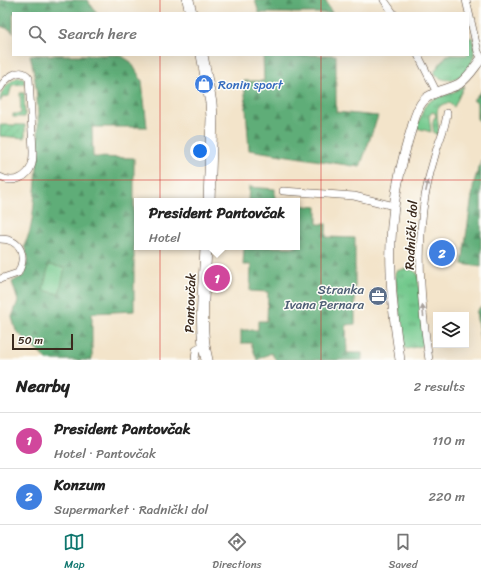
<!DOCTYPE html>
<html lang="en">
<head>
<meta charset="utf-8">
<style>
  body { margin:0; font-family:Sriracha,sans-serif; background:#f2f2f2; color:#222 }
  .controls { position:absolute; right:12px; bottom:12px; display:grid; overflow:hidden; border-radius:0px; box-shadow:0 4px 16px #0002 }
  .controls button { width:36px; height:36px; display:grid; place-items:center; padding:0; border:0; border-bottom:1px solid #e0e0e0; background:#fff; color:#222; font:20px sans-serif }
  .scale { position:absolute; left:12px; bottom:10px; width:61px; box-sizing:border-box; padding-left:4px; border:2px solid #3b2a1e; border-top:0; font-size:11px; line-height:14px; white-space:nowrap; color:#3b2a1e; -webkit-text-stroke:3px #fdfcf7; paint-order:stroke }
  .you { position:absolute; left:200px; top:151px; width:14px; height:14px; margin:-10px; border:3px solid #fff; border-radius:50%; background:#1a73e8; box-shadow:0 0 0 6px #1a73e833 }
  .badge { display:grid; place-items:center; width:26px; height:26px; border-radius:50%; background:#0f766e; color:#fff; font-size:13px; font-weight:700 }
  .pin { position:absolute; translate:-50% -50%; border:2px solid #fff; box-shadow:0 1px 4px #0006 }
  .popup { position:absolute; left:134px; top:198px; width:166px; height:52px; box-sizing:border-box; display:grid; place-content:center; border-radius:0px; background:#fff; filter:drop-shadow(0 1px 3px #0005); font-size:13px; white-space:nowrap; color:#767676 }
  .popup b { font-size:15px; color:#222 }
  .popup::after { content:''; position:absolute; left:50%; top:100%; margin-left:-8px; border:8px solid transparent; border-top-color:#fff }
  .list { margin:0; padding:0; list-style:none }
  h2 { display:flex; justify-content:space-between; align-items:center; height:52px; margin:0; padding:0 16px; font-size:17px }
  h2 small { font-size:13px; font-weight:400; color:#767676 }
  .list li { display:grid; grid-template-columns:26px 1fr auto; gap:12px; align-items:center; box-sizing:border-box; height:56px; padding:0 16px; border-top:1px solid #e0e0e0 }
  .list b { display:block; font-size:15px; white-space:nowrap }
  .list p { margin:0; font-size:13px; white-space:nowrap; color:#767676 }
  .list em { font-size:13px; font-style:normal; color:#767676 }
  .icon { flex:none; width:22px; height:22px; fill:none; stroke:currentColor; stroke-width:2; stroke-linecap:round; stroke-linejoin:round }
  .map { position:relative; flex:none; width:481px; height:360px; overflow:hidden }
  .search { position:absolute; background:#fff; box-shadow:0 4px 16px #0002; left:12px; right:12px; top:12px; height:44px; display:flex; align-items:center; gap:10px; box-sizing:border-box; padding:0 14px; border-radius:0px; color:#767676; font-size:15px }
  .sheet { height:164px; background:#fff }
  nav { display:flex; justify-content:space-around; align-items:center; box-sizing:border-box; height:56px; border-top:1px solid #e0e0e0; background:#fff; font-size:11px; color:#767676 }
  nav a { display:grid; justify-items:center; gap:2px }
  nav .on { color:#0f766e }
  .map>svg:first-child { display:block }
  .grass { fill:url(#grass-tufts); stroke:#577a56 }
  .forest { fill:url(#forest-firs); stroke:#4c6c4b }
  .garden { fill:url(#garden-furrows); stroke:#577a56 }
  .pitch { fill:#73c98d; stroke:#577a56 }
  .lines { fill:none; stroke-linecap:round; stroke-linejoin:round }
  .minor-casing { stroke:#574638; stroke-width:8 }
  .tertiary-casing { stroke:#574638; stroke-width:10 }
  .secondary-casing { stroke:#574638; stroke-width:12 }
  .minor { stroke:#fff; stroke-width:7 }
  .tertiary { stroke:#fff; stroke-width:9 }
  .secondary { stroke:#fff; stroke-width:11 }
  .oneway { fill:#a79f9a }
  .grid { fill:none; stroke:#d62828; stroke-width:1; stroke-opacity:0.55 }
  .labels { text-anchor:middle; dominant-baseline:central; stroke-width:3; stroke-linejoin:round; paint-order:stroke }
  .shop-label { font-size:13px; fill:#366cbe; stroke:#fdfcf7; text-anchor:start }
  .street-label { font-size:13px; fill:#3b2a1e; stroke:#fdfcf7 }
  .service-label { font-size:13px; fill:#4e5e75; stroke:#fdfcf7; text-anchor:end }
</style>
</head>
<body>
<div class="map">
<svg width="481" height="360" viewBox="0 0 481 360">
  <defs>
    <pattern id="grass-tufts" width="24" height="20" patternUnits="userSpaceOnUse"><rect width="24" height="20" fill="#73c98d"/><path d="M3 7l-1-3M5 7V3M7 7l1-3M15 17l-1-3M17 17v-4M19 17l1-3" fill="none" stroke="#60a373"/></pattern>
    <pattern id="forest-firs" width="22" height="20" patternUnits="userSpaceOnUse"><rect width="22" height="20" fill="#5ead78"/><path d="M5 1l3.5 6h-7zM16 11l3.5 6h-7z" fill="#4f8d62"/></pattern>
    <pattern id="garden-furrows" width="10" height="10" patternUnits="userSpaceOnUse"><rect width="10" height="10" fill="#73c98d"/><path d="M-1 1l2-2M0 10L10 0M9 11l2-2" fill="none" stroke="#60a373"/></pattern>
  </defs>
  <rect width="100%" height="100%" fill="#fdfcf7"/>
  <filter id="ink" filterUnits="userSpaceOnUse"><feTurbulence type="fractalNoise" baseFrequency=".025" numOctaves="2"/><feDisplacementMap in="SourceGraphic" scale="8" xChannelSelector="R" yChannelSelector="G"/><feConvolveMatrix kernelMatrix="1 2 1 2 8 2 1 2 1" color-interpolation-filters="sRGB"/></filter>
  <filter id="wash" filterUnits="userSpaceOnUse"><feTurbulence type="fractalNoise" baseFrequency=".012" numOctaves="4" result="noise"/><feDisplacementMap in="SourceGraphic" scale="16" xChannelSelector="R" yChannelSelector="G"/><feGaussianBlur stdDeviation="0.9" result="paint"/><feColorMatrix in="noise" values="0 0 0 0 0 0 0 0 0 0 0 0 0 0 0 0 0 1.4 0 .05"/><feComposite in="paint" operator="in"/></filter>
  <g filter="url(#wash)">
    <rect width="100%" height="100%" fill="#f3e4ca"/>
    <g class="grass">
      <path d="M472,37C473,42 475,49 474,55C471,72 450,89 435,74V71L439,65L447,55H468V39Z"/>
      <path d="M464,86L454,107L449,103C429,105 441,121 438,135L434,133C433,128 432,123 434,118L436,117L435,113L432,112L429,116L431,132L417,128L424,107L427,104L432,100L456,91Z"/>
      <polygon points="404,269 413,270 418,274 424,343 421,346 407,349 403,346 395,273 397,271"/>
    </g>
    <g class="forest">
      <polygon points="0,0 87,0 97,13 13,13 13,33 11,30 0,26"/>
      <polygon points="255,0 325,0 332,13 259,13"/>
      <path d="M30,55H120L131,62L142,81L147,127H92L93,157L134,158V311L92,313V360H47L16,331L12,317L18,301L12,282L24,275L28,257L24,246C33,228 33,211 35,192C39,149 41,97 30,55Z"/>
      <polygon points="263,55 336,55 336,112 378,116 360,167 249,150 244,81 264,81"/>
      <polygon points="481,91 481,122 477,119 477,103 473,100"/>
      <polygon points="481,160 481,267 462,264 474,182"/>
      <polygon points="249,187 275,189 275,201 248,201"/>
      <polygon points="297,205 317,207 317,224 326,224 326,237 355,238 355,324 346,325 347,353 362,353 362,360 276,360 271,353 257,360 251,343 241,343 241,330 258,330 258,321 267,321 268,292 250,291 251,265 243,265 244,248 256,249 256,247 297,247"/>
      <polygon points="481,306 481,346 476,312"/>
    </g>
    <g class="garden">
      <path d="M19,77L24,78V84L12,85L9,96L3,97L0,102C0,91 9,81 19,77Z"/>
      <polygon points="20,93 24,93 25,117 13,117 13,114 21,114"/>
      <polygon points="0,125 25,125 25,138 0,136"/>
    </g>
    <polygon class="pitch" points="49,265 65,268 59,294 43,290"/>
  </g>
  <g filter="url(#ink)">
    <g class="lines">
      <defs>
        <g id="minor">
          <polyline points="384,0 393,13"/>
          <polyline points="466,0 478,52 481,57"/>
          <polyline points="418,55 437,93"/>
          <path d="M0,88C5,79 20,65 29,78L33,151C33,155 33,160 32,164C28,178 13,184 0,177"/>
          <polyline points="283,191 354,196 394,206"/>
          <path d="M0,239C21,239 27,256 18,273L0,279"/>
          <polyline points="195,360 196,350 204,346"/>
          <path d="M429,360C421,306 416,250 425,196C428,180 432,164 437,148C441,137 446,125 447,113"/>
        </g>
        <path id="tertiary" d="M400,360C396,331 391,301 391,272C389,227 396,181 409,137C413,126 415,110 423,101C432,91 448,90 459,84C468,78 474,68 481,59"/>
        <g id="secondary">
          <polyline points="188,0 191,13"/>
          <polyline points="202,55 211,103 212,118 209,201"/>
          <path d="M206,247C205,282 198,326 207,360"/>
        </g>
      </defs>
      <use href="#minor" class="minor-casing"/>
      <use href="#tertiary" class="tertiary-casing"/>
      <use href="#secondary" class="secondary-casing"/>
      <use href="#minor" class="minor"/>
      <use href="#tertiary" class="tertiary"/>
      <use href="#secondary" class="secondary"/>
    </g>
    <defs><path id="oneway-solid" d="M-6-.8H1V-3.2L6.5 0L1 3.2V.8H-6Z"/></defs>
    <g class="oneway">
      <use href="#oneway-solid" transform="translate(427 186) rotate(-78)"/>
      <use href="#oneway-solid" transform="translate(423 311) rotate(-96)"/>
    </g>
  </g>
  <path class="grid" d="M160,0V13M321,0V13M160,55V360M321,55V360M0,180H481"/>
  <defs>
    <symbol id="shop-disc" viewBox="-11 -11 22 22"><circle r="9.5" fill="#3f7fe0" stroke="#fdfcf7"/><path d="M-5-2.5h2.3a2.7 3.5 0 0 1 5.4 0H5L5.5 6h-11ZM-1.5-2.5h3a1.5 2.3 0 0 0-3 0Z" fill="#fff"/></symbol>
    <symbol id="office-disc" viewBox="-11 -11 22 22"><circle r="9.5" fill="#5c6f8a" stroke="#fdfcf7"/><path d="M-6-3h4V-5.5h4V-3h4V5H-6ZM-1-4.5V-3h2v-1.5ZM-6 0V1H6V0Z" fill="#fff"/></symbol>
  </defs>
  <g fill-rule="evenodd">
    <use href="#shop-disc" x="193" y="73" width="22" height="22"/>
    <use href="#office-disc" x="367" y="285" width="22" height="22"/>
  </g>
  <g class="labels">
    <g class="shop-label">
      <text x="218" y="84">Ronin sport</text>
    </g>
    <g class="street-label">
      <text transform="translate(411 235) rotate(-87)">Radnički dol</text>
      <text transform="translate(190 303) rotate(-88)">Pantovčak</text>
    </g>
    <g class="service-label">
      <text x="364" y="289">Stranka<tspan x="364" dy="15">Ivana Pernara</tspan></text>
    </g>
  </g>
</svg>
<div class="controls">
<button><svg class="icon" aria-label="layers" viewBox="0 0 24 24"><path d="M12 4l9 5-9 5-9-5zM3 14l9 5 9-5"/></svg></button>
</div>
<div class="scale">50 m</div>
<div class="you"></div>
<div class="pin badge" style="left:217px;top:278px;background:#d1479c">1</div>
<div class="popup"><b>President Pantovčak</b>Hotel</div>
<div class="pin badge" style="left:442px;top:253px;background:#3f7fe0">2</div>
<div class="search"><svg class="icon" aria-label="search" viewBox="0 0 24 24"><circle cx="10" cy="10" r="6"/><path d="M15 15l6 6"/></svg>Search here</div>
</div>
<section class="sheet">
<h2>Nearby<small>2 results</small></h2>
<ul class="list">
<li><span class="badge" style="background:#d1479c">1</span><div><b>President Pantovčak</b><p>Hotel · Pantovčak</p></div><em>110 m</em></li>
<li><span class="badge" style="background:#3f7fe0">2</span><div><b>Konzum</b><p>Supermarket · Radnički dol</p></div><em>220 m</em></li>
</ul>
</section>
<nav>
<a class="on"><svg class="icon" aria-label="map" viewBox="0 0 24 24"><path d="M3 6l6-2 6 2 6-2v14l-6 2-6-2-6 2zM9 4v14M15 6v14"/></svg>Map</a>
<a><svg class="icon" aria-label="directions" viewBox="0 0 24 24"><path d="M12 3l9 9-9 9-9-9zM9 14v-3h6M13 9l2 2-2 2"/></svg>Directions</a>
<a><svg class="icon" aria-label="saved" viewBox="0 0 24 24"><path d="M7 4h10v16l-5-4-5 4z"/></svg>Saved</a>
</nav>
</body>
</html>
